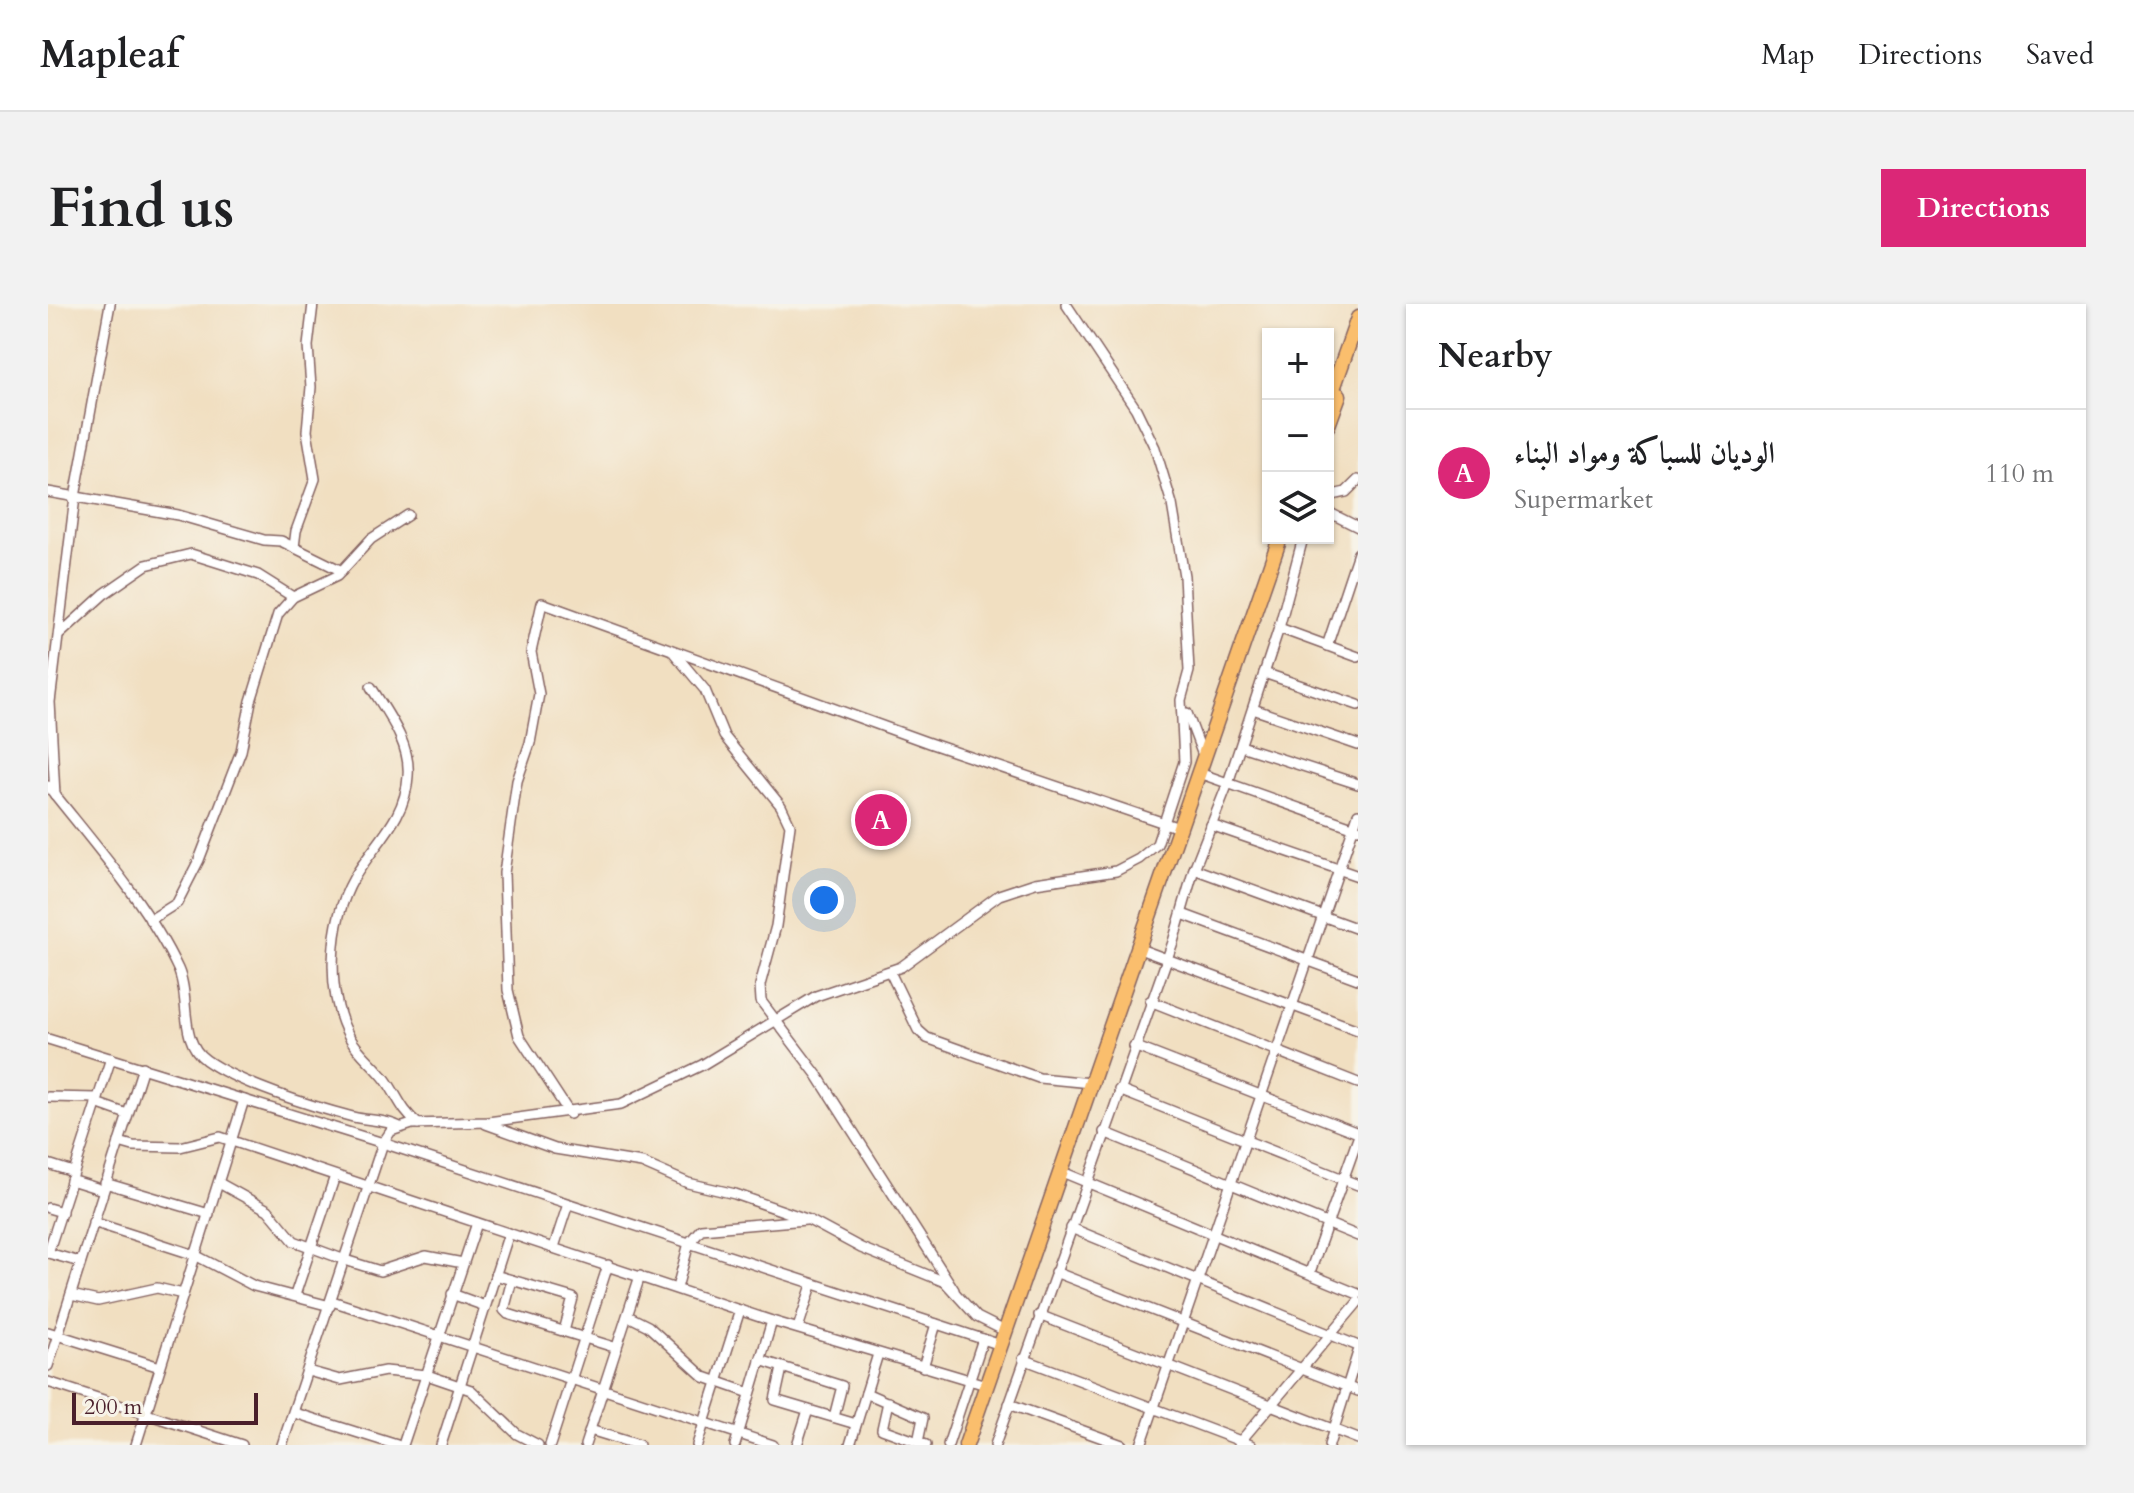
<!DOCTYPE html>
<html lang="en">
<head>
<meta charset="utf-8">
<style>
  body { margin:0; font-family:Cardo,Amiri,serif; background:#f2f2f2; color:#202124 }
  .controls { position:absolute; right:24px; top:24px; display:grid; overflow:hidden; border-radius:0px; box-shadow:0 2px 6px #0004 }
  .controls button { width:72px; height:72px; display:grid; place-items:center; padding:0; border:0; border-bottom:2px solid #e0e0e0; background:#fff; color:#202124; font:40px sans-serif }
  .scale { position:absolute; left:24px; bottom:20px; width:186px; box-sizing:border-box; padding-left:8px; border:4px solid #4a1f2b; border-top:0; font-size:22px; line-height:28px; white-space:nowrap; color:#4a1f2b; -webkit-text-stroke:6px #f7f3e8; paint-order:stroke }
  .you { position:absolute; left:776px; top:596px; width:28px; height:28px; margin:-20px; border:6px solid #fff; border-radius:50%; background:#1a73e8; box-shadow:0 0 0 12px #1a73e833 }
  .badge { display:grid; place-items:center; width:52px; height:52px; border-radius:50%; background:#db2777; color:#fff; font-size:26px; font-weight:700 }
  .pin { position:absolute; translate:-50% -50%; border:4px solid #fff; box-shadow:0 2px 8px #0006 }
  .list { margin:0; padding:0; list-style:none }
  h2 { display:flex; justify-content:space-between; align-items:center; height:104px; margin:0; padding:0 32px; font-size:34px }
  h2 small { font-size:26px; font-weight:400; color:#757577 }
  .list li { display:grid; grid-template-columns:52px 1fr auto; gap:24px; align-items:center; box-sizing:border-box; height:128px; padding:0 32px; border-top:2px solid #e0e0e0 }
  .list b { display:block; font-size:30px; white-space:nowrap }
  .list p { margin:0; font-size:26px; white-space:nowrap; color:#757577 }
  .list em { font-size:26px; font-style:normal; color:#757577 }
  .icon { flex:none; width:44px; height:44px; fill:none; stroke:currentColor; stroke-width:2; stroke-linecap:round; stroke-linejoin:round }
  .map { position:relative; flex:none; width:1310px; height:1141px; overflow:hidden; border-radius:0px }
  header { display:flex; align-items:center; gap:48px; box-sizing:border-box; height:112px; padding:0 40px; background:#fff; border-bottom:2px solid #e0e0e0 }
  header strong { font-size:38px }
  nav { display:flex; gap:44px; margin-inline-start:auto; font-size:28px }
  .intro { display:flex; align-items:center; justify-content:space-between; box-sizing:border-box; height:192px; padding:0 48px }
  h1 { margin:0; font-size:56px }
  .button { padding:20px 36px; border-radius:0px; background:#db2777; color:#fff; font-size:28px; font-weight:700 }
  main { display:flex; gap:48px; padding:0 48px }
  aside { flex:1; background:#fff; border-radius:0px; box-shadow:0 2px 6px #0004 }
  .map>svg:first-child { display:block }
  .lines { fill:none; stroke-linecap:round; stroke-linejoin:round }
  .minor-casing { stroke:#846260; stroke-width:12 }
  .highway-casing { stroke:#846260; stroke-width:17 }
  .minor { stroke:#fff; stroke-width:9 }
  .highway { stroke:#fabe6d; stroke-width:14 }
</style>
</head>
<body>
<header>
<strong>Mapleaf</strong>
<nav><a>Map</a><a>Directions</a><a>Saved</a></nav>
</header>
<div class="intro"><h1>Find us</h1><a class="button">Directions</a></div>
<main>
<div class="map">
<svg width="1310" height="1141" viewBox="0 0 1310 1141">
  <rect width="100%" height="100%" fill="#f7f3e8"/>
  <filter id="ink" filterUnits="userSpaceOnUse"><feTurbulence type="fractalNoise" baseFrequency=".0125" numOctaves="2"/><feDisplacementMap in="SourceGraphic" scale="16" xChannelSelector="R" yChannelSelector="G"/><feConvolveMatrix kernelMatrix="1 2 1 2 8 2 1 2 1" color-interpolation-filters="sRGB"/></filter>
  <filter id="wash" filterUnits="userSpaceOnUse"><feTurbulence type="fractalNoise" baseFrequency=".006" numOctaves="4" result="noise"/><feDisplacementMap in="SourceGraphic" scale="32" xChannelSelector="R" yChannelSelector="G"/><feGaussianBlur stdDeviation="1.8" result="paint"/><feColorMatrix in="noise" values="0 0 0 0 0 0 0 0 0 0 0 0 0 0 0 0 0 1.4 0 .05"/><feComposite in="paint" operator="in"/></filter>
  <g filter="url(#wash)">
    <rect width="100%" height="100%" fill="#f1dfc1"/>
  </g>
  <g filter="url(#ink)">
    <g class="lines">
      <defs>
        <g id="minor">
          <polyline points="0,188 130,211 216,236 233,237 294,267"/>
          <polyline points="1280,192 1298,188 1310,176"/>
          <polyline points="1280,208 1310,223"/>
          <polyline points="246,243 248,227 267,175 259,127 263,83 260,42 265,0"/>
          <polyline points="1231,324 1310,353"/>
          <polyline points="12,330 56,290 98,261 143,250 210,271 245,293"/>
          <polyline points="1279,342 1310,249"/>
          <polyline points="626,349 657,386 676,432 733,502 742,521 728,622 712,681 713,697 769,771 906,986"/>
          <polyline points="1216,369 1310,401"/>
          <path d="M323,383C339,409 363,440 360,472C358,515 326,540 306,574C281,618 277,689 302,734C311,750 327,761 338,776C350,793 353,806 370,820"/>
          <polyline points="1205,405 1310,441"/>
          <polyline points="1139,409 1156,454"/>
          <polyline points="1193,442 1310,480"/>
          <polyline points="1151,469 1310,525"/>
          <path d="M0,482C45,539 99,599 130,665C143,694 130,736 158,756C192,780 263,802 305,813C321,817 336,815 352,823"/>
          <polyline points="7,491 2,398 27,193 62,0"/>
          <polyline points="1163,521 1310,572"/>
          <polyline points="1146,565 1310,625"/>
          <polyline points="1134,610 1310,675"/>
          <polyline points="102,616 129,599 151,556 193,447 203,397 230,310 245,293 289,272 323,235 360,211"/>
          <polyline points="1097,647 1310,726"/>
          <polyline points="842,668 870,726 879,734 991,774 1043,779"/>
          <polyline points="1102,697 1310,779"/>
          <polyline points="0,735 335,839 953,1041"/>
          <polyline points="1086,742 1310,829"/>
          <polyline points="1071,786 1310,881"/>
          <polyline points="0,793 50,794"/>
          <polyline points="48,799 79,810"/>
          <polyline points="522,810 471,732 460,686 456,569 469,477 482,439 491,390 483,348 494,299 881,439 1131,524"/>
          <polyline points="438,820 507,845 594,859 640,879 687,890 761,916 813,944 897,978 929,1013 957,1027"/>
          <polyline points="1056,828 1310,932"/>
          <polyline points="71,838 85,842 132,843 172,833 724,1017 938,1081"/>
          <polyline points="0,860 25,868"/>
          <polyline points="1019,870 1310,990"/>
          <polyline points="23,876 55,886"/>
          <polyline points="57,879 161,910"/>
          <polyline points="171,879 220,906 246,937 297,956 332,967 378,952 415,959"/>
          <polyline points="0,904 14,908"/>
          <polyline points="45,918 147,951 206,982 282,1002"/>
          <polyline points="1023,924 1310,1042"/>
          <polyline points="506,943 520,900"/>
          <polyline points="0,949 63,754"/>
          <polyline points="0,949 32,958"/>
          <polyline points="1007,968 1310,1087"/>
          <polyline points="1262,968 1310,834"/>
          <polyline points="447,971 525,994 516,1027"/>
          <polyline points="464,976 456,1006 460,1010 569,1044"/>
          <polyline points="629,984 641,939 653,925 758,916"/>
          <polyline points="404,990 437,1002"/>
          <polyline points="23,991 50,997 109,984 135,990"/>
          <polyline points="247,991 287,872"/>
          <polyline points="284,997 725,1141"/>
          <polyline points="991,1011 1310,1135"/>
          <polyline points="580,1012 600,1022 656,1073 702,1089"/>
          <polyline points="750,1024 764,981"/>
          <polyline points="0,1028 112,1063"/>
          <polyline points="975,1055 1203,1141"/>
          <polyline points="712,1056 794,1082 786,1113"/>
          <polyline points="0,1062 95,763"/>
          <polyline points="875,1063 888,1020"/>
          <polyline points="734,1064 727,1096 808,1120"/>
          <polyline points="260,1067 292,1076 337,1067 379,1071 423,1086 469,1130 490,1141"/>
          <polyline points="0,1078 194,1141"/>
          <polyline points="818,1089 875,1114 870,1138"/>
          <polyline points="840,1098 834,1125 878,1141"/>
          <polyline points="961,1100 1074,1141"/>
          <polyline points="247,1109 349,1141"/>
          <polyline points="542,1126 591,1141"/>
          <polyline points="1191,1139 1310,998"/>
          <polyline points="88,1141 196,796"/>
          <polyline points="234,1141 335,839 343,827 364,820 440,818 573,800 654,761 768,692 853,663 951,591 987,579 1068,567 1091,555 1109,540 1136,458 1133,396 1141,367 1136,272 1124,200 1107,144 1088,105 1018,0"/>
          <polyline points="355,1141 429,919"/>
          <polyline points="393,1141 461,929"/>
          <polyline points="502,1141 560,961"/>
          <polyline points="537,1141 592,972"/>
          <polyline points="649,1141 692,1006"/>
          <polyline points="687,1141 724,1017"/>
          <polyline points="749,1141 760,1106"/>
          <polyline points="802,1141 830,1050"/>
          <polyline points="900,1141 935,1035"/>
          <polyline points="947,1141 1125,638 1146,565 1180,479 1231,324 1255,234"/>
          <polyline points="1093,1141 1310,510"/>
          <polyline points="1281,1141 1310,1048"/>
        </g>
        <g id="highway">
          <polyline points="1280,99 1310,14"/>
          <polyline points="1280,121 1291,91"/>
          <polyline points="918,1141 1232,234"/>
        </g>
      </defs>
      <use href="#minor" class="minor-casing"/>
      <use href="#highway" class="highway-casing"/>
      <use href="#minor" class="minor"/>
      <use href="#highway" class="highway"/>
    </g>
  </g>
</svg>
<div class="controls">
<button>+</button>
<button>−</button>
<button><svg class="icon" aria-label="layers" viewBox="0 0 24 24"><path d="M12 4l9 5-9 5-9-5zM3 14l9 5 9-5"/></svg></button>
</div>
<div class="scale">200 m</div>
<div class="you"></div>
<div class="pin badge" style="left:833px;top:516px">A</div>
</div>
<aside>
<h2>Nearby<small></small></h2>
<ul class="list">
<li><span class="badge">A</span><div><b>الوديان للسباكة ومواد البناء</b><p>Supermarket</p></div><em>110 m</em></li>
</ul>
</aside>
</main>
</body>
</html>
